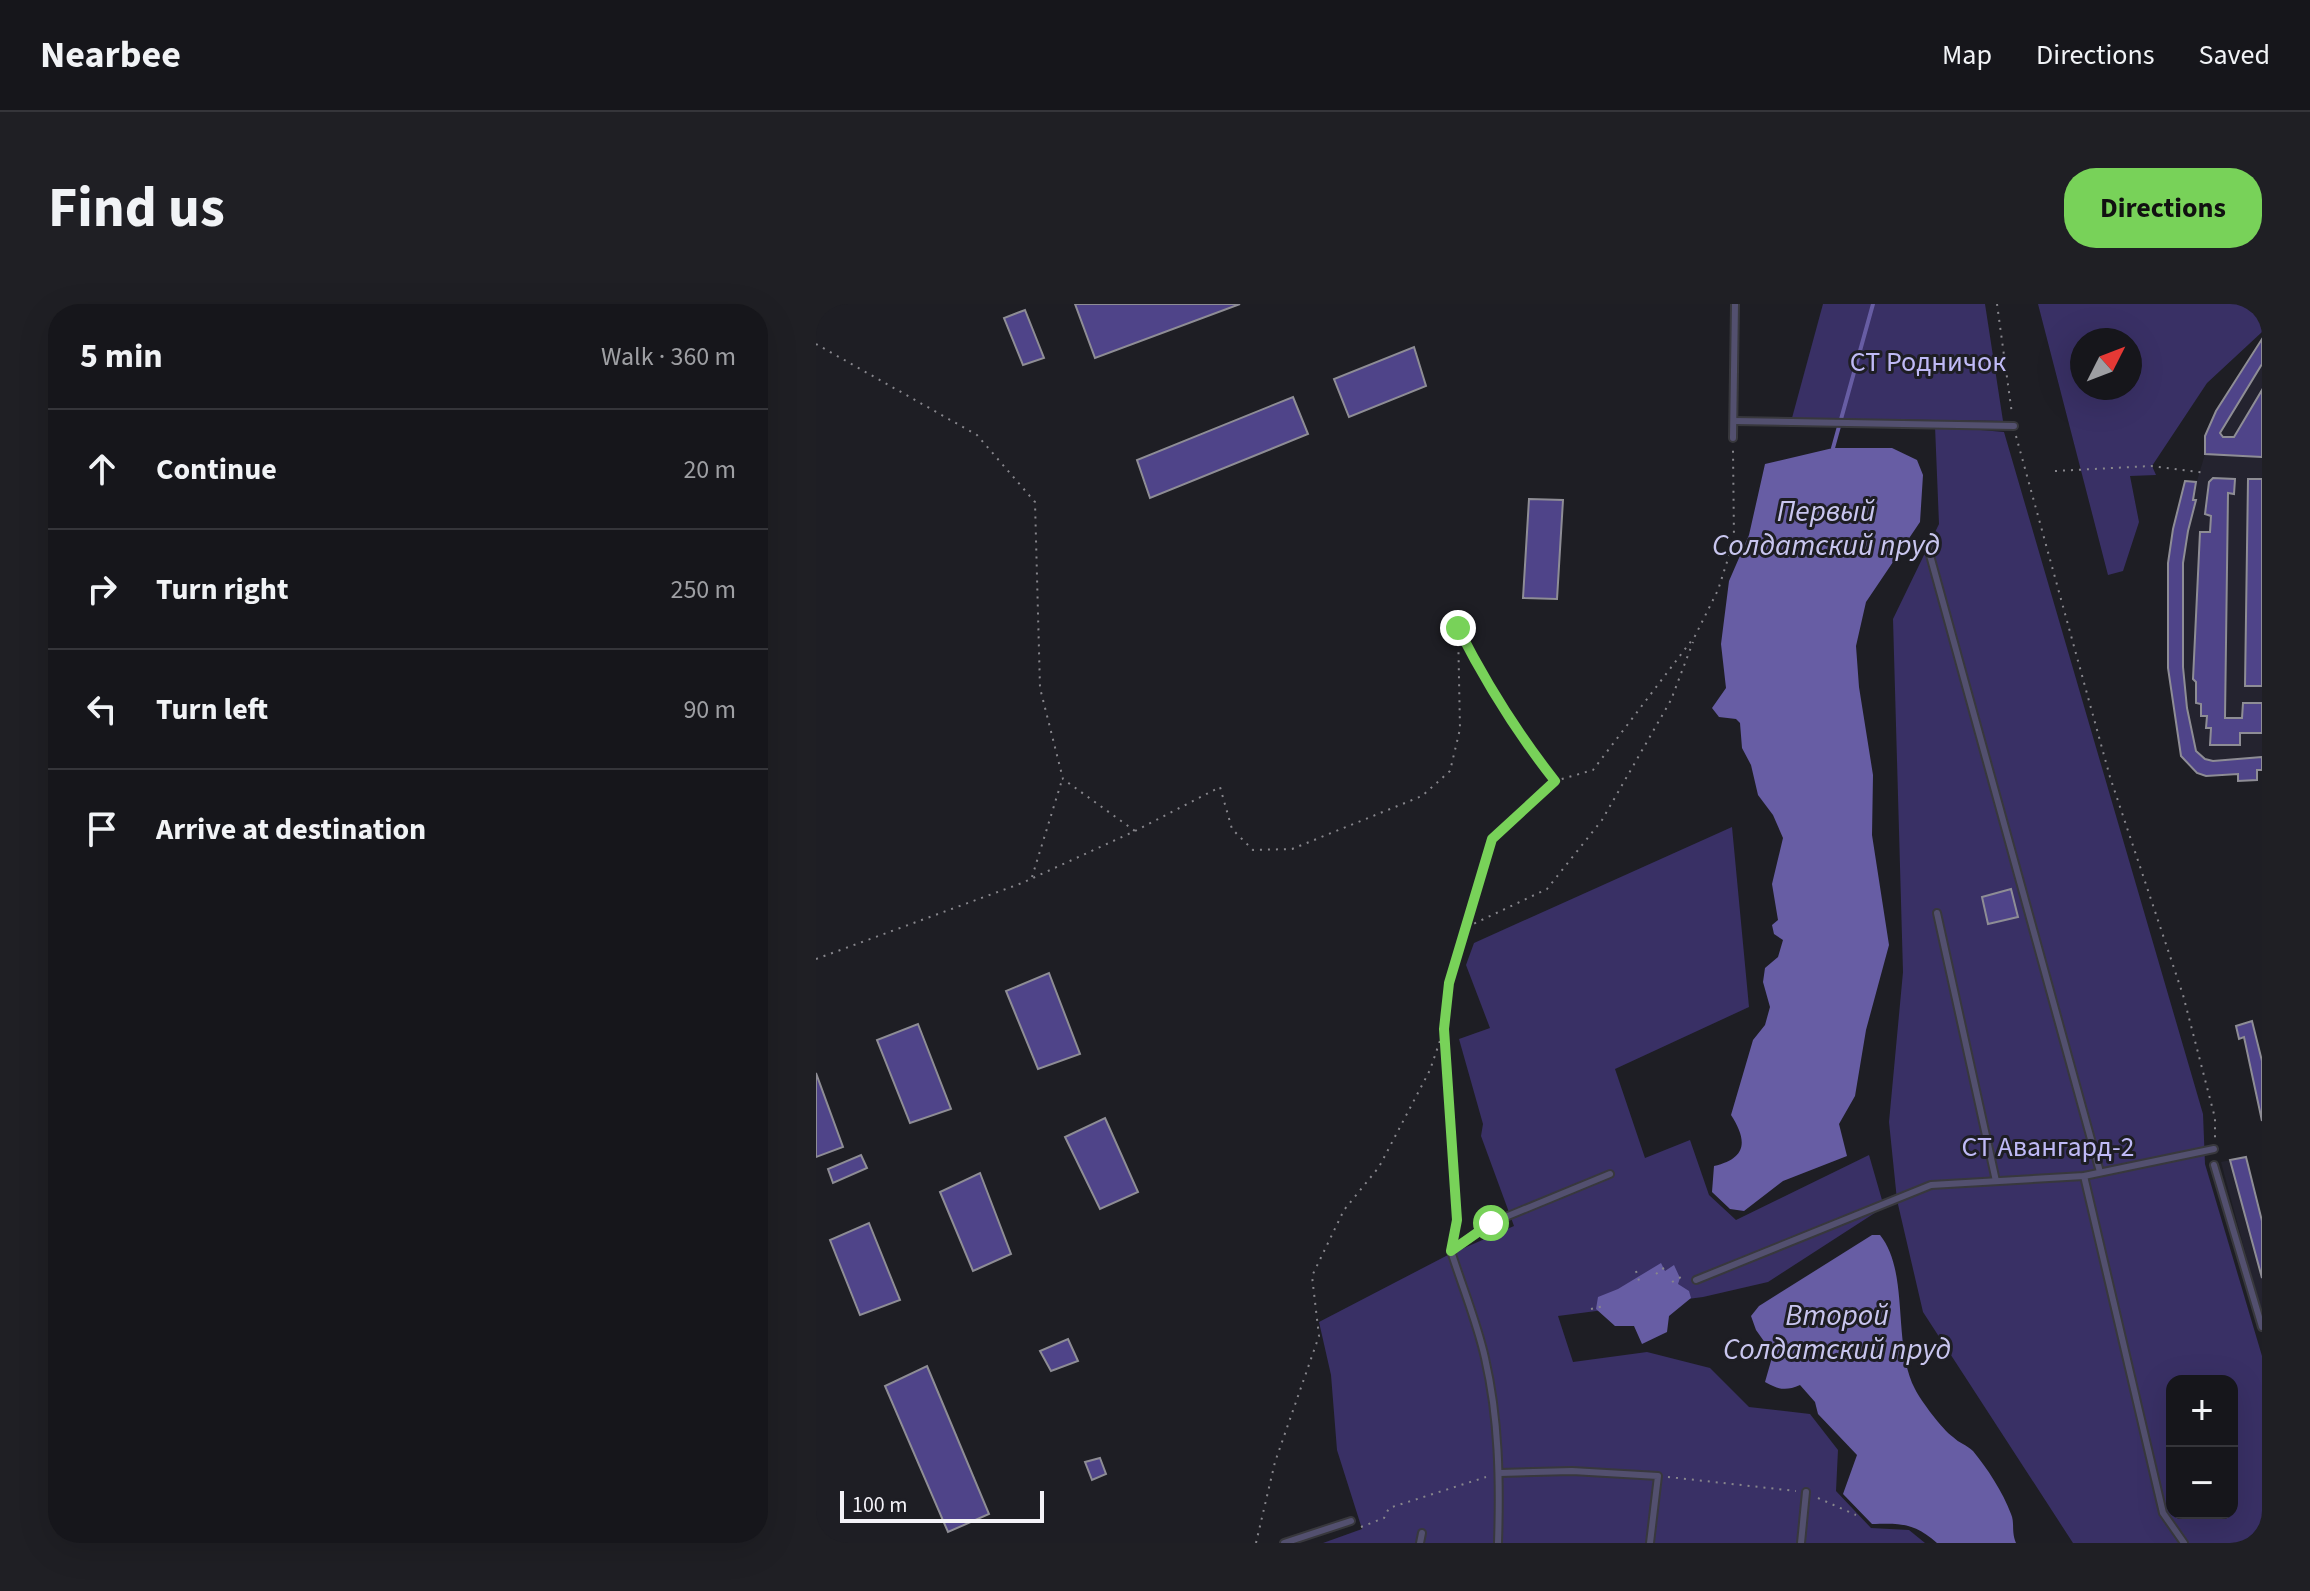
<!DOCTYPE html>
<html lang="en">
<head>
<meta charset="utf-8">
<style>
  body { margin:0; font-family:"Source Sans 3",sans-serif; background:#1f1f24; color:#f1f3f6 }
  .controls { position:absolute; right:24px; bottom:24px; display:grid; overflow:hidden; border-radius:16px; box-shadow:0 8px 32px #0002 }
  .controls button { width:72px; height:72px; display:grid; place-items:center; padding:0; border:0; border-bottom:2px solid #35353a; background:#16161b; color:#f1f3f6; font:40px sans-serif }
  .compass { position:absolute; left:1254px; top:24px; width:72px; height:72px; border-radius:50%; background:#16161b; box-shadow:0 8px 32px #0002; rotate:48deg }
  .scale { position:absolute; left:24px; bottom:20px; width:204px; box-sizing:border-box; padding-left:8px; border:4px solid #f4f3f8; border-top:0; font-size:22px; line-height:28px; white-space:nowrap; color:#f4f3f8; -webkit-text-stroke:6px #1e1e24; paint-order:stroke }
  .stop { position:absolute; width:24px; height:24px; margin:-18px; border:6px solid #78d259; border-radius:50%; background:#fff }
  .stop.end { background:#78d259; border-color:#fff; box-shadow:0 2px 8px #0008 }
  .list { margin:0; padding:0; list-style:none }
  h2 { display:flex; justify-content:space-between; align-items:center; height:104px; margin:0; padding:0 32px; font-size:34px }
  h2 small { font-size:26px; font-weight:400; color:#9e9fa3 }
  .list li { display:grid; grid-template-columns:52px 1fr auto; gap:24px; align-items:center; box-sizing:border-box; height:120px; padding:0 32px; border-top:2px solid #35353a }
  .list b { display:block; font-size:30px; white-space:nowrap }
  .list em { font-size:26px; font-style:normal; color:#9e9fa3 }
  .icon { flex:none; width:44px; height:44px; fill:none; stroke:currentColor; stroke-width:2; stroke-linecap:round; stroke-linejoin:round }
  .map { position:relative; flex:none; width:1446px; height:1239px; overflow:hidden; border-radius:32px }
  header { display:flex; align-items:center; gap:48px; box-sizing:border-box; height:112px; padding:0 40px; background:#16161b; border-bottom:2px solid #35353a }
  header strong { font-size:38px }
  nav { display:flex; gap:44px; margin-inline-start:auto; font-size:28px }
  .intro { display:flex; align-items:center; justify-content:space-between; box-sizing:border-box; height:192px; padding:0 48px }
  h1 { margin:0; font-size:56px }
  .button { padding:20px 36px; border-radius:32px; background:#78d259; color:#111; font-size:28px; font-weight:700 }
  main { display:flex; gap:48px; padding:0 48px }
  aside { flex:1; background:#16161b; border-radius:32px; box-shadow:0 8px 32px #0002 }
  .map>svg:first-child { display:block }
  .built { fill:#24232f }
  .green { fill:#393065; fill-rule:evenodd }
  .water { fill:#675da4 }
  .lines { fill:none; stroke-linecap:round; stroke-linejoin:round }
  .stream { stroke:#675da4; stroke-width:4 }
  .building { fill:#4f4489; stroke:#8e8d95; stroke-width:2 }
  .service-casing { stroke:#38383d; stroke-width:10 }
  .path { stroke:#87868c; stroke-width:2; stroke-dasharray:2 6; stroke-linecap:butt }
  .service { stroke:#53506f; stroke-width:6 }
  .route { stroke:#78d259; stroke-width:10 }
  .labels { text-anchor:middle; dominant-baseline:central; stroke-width:6; stroke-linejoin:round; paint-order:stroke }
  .park-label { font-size:28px; fill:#bfbaf6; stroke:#1e1e24 }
  .water-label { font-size:30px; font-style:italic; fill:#c9c6ef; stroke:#1e1e24 }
</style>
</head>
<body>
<header>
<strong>Nearbee</strong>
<nav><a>Map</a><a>Directions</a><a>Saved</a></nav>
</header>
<div class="intro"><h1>Find us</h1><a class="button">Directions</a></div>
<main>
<aside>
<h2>5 min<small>Walk · 360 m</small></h2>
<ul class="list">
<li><svg class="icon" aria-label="ahead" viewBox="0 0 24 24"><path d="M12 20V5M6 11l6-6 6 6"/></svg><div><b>Continue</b></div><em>20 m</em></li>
<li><svg class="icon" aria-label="right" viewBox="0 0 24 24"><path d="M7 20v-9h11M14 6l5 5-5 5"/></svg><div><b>Turn right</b></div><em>250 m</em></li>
<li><svg class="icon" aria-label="left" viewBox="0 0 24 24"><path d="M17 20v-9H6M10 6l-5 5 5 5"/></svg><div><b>Turn left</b></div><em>90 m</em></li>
<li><svg class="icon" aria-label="arrive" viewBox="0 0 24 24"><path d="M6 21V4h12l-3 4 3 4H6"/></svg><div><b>Arrive at destination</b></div></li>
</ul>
</aside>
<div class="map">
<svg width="1446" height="1239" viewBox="0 0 1446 1239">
  <rect width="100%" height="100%" fill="#1e1e24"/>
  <g class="built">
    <polygon points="1446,35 1446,466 1441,466 1441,476 1422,477 1421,470 1390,472 1381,469 1365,452 1352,364 1352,259 1357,225 1369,177 1381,177 1389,150 1389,132 1400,107"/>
    <polygon points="1430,853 1446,917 1446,1011 1405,858"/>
  </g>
  <g class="green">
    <polygon points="1007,0 1169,0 1187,117 976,114"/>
    <path d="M1222,0H1446V28L1391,79L1336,162L1340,171L1314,172L1323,218L1307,267L1292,271ZM1314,36V84H1266V36Z"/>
    <path d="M1119,122L1188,128L1387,810L1389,860L1446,1052V1239H1257L1107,1008L1081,896L1073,818L1087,668L1077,315L1123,220ZM1356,1077H1416V1209H1356Z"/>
    <polygon points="916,523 933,703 799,765 829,854 874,836 893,891 920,916 1053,851 1068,903 952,978 887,993 742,1012 757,1058 831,1048 894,1064 933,1103 994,1110 1022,1146 1020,1187 1055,1224 1093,1226 1109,1239 507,1239 546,1225 521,1146 515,1071 503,1018 630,952 698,922 665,832 667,820 643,735 674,724 650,661 658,639"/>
  </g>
  <g class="water">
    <path d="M1017,144H1076L1101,156L1107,171L1104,218L1050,298L1040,342L1043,383L1057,471L1056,531L1073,641L1050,726L1039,792L1023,820L1031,852L967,877L928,907L914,905L896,888L898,862C932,854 931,836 915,811L937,736L949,721L954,703L947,678L949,664L962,653L967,636L958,630L956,621L962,616L956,580L967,534L957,511L942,491L935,461L926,444L924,419L920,415L903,413L896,404L910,384L905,340L913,277L933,231L949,160Z"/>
    <path d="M1056,931H1064C1094,968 1076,1041 1099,1085C1105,1097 1126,1125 1137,1133C1143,1139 1151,1141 1157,1147C1171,1164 1187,1188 1195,1210C1199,1219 1195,1227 1200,1239H1121C1098,1219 1085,1219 1056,1220L1027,1190L1041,1151L1002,1110L999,1098L984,1081C970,1087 963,1086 949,1078L957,1050L940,1026L935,1012L943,1002Z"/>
    <polygon points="845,959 849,967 858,961 864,974 862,980 873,987 875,994 853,1012 851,1028 826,1040 818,1022 799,1022 780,1005 782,993 802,985"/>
  </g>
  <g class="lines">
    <polyline class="stream" points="1017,144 1057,0"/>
  </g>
  <g class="building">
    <polygon points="259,0 424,0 279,54"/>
    <polygon points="209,6 228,54 207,61 188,14"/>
    <polygon points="1446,35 1446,60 1404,129 1407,133 1418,133 1446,86 1446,153 1389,150 1389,132 1400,107"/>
    <polygon points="598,43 610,82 533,113 518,75"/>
    <polygon points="477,93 492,130 334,194 321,156"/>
    <polygon points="1397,174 1419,175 1418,190 1412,189 1409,414 1426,414 1427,399 1446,399 1446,429 1424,429 1424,441 1394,441 1395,424 1390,424 1391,412 1385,412 1385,400 1380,399 1380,378 1377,375 1384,228 1394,228 1395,212 1389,210 1393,178"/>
    <polygon points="1432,175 1446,175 1446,382 1429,382"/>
    <polygon points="1369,177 1380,178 1377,196 1380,196 1372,227 1367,259 1367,363 1371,404 1380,447 1389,455 1397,457 1446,453 1446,466 1441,466 1441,476 1422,477 1422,470 1390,472 1381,469 1365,452 1352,364 1352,259 1357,225"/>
    <polygon points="713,195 747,196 741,295 707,294"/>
    <polygon points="1195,585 1202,613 1172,620 1166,593"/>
    <polygon points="233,669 264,750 222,765 190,687"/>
    <polygon points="1436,717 1446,757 1446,817 1428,733 1423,735 1420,722"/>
    <polygon points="102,720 135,805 94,819 61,736"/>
    <polygon points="0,769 27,843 0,853"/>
    <polygon points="289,814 322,888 284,905 249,833"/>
    <polygon points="45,851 51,864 17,879 12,865"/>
    <polygon points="1430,853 1446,917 1446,974 1414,856"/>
    <polygon points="164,869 195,950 157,967 124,888"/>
    <polygon points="53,919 84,996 44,1011 14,936"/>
    <polygon points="252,1035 262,1057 235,1067 224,1047"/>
    <polygon points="111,1062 173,1210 132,1228 69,1082"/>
    <polygon points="284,1154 290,1170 276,1176 269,1158"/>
  </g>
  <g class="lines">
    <defs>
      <g id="service">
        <polyline points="918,117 1198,122"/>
        <polyline points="917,134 919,0"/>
        <polyline points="1112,244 1284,868"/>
        <polyline points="1121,609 1180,877"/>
        <polyline points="1398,861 1446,1023"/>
        <polyline points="1268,872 1347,1209 1368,1239"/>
        <polyline points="880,976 1115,881 1268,872 1398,845"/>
        <polyline points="684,1169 756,1167 842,1172 834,1239"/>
        <polyline points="468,1239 535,1217"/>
        <polyline points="604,1239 606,1229"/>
        <path d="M682,1239C684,1176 683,1115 669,1054C661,1018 646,982 635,947L675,919L794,870"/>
        <polyline points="985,1239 990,1188"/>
      </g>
    </defs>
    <use href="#service" class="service-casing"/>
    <g class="path">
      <polyline points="1181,0 1196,110"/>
      <polyline points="0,40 161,131 219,198 224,384 247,475 319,527"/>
      <polyline points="1200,132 1294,473 1367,691 1399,814 1399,837"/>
      <polyline points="1239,167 1335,162 1390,169"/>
      <path d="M643,325C670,379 701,429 739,477"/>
      <polyline points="216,573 246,476"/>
      <polyline points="651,623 731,585 786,516 855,396 877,338"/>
      <polyline points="0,655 206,579 319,527 404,483 416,525 437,546 476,545 606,492 634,467 644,425 642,324"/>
      <polyline points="628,727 641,916 638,931"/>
      <polyline points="820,967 824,980"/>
      <polyline points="840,970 849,963"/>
      <polyline points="856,978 865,973"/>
      <polyline points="775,1005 788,1002"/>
      <polyline points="852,1173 980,1187"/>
      <polyline points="1002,1194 1040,1211"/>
      <polyline points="545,1223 568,1214 573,1204 670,1173"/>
      <polyline points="440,1239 459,1158 503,1032 496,972 528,906 563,863 614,766 628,725 633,679 676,535 739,477 777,466 879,332 902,286 918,236 917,146"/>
    </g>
    <use href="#service" class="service"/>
  </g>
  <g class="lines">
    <path class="route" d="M642,324C670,379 701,429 739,477L676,535L633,679L628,725L641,916L635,947L675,919"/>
  </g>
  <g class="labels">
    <g class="park-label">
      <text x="1112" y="58">СТ Родничок</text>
      <text x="1232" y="843">СТ Авангард-2</text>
    </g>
    <g class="water-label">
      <text x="1010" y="207">Первый<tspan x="1010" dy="34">Солдатский пруд</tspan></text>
      <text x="1021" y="1011">Второй<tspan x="1021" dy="34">Солдатский пруд</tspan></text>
    </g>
  </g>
</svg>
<div class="controls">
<button>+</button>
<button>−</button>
</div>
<svg class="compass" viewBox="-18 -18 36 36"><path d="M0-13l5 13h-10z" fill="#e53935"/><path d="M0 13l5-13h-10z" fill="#9e9fa3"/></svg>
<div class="scale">100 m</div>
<div class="stop" style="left:675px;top:919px"></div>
<div class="stop end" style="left:642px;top:324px"></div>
</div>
</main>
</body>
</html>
